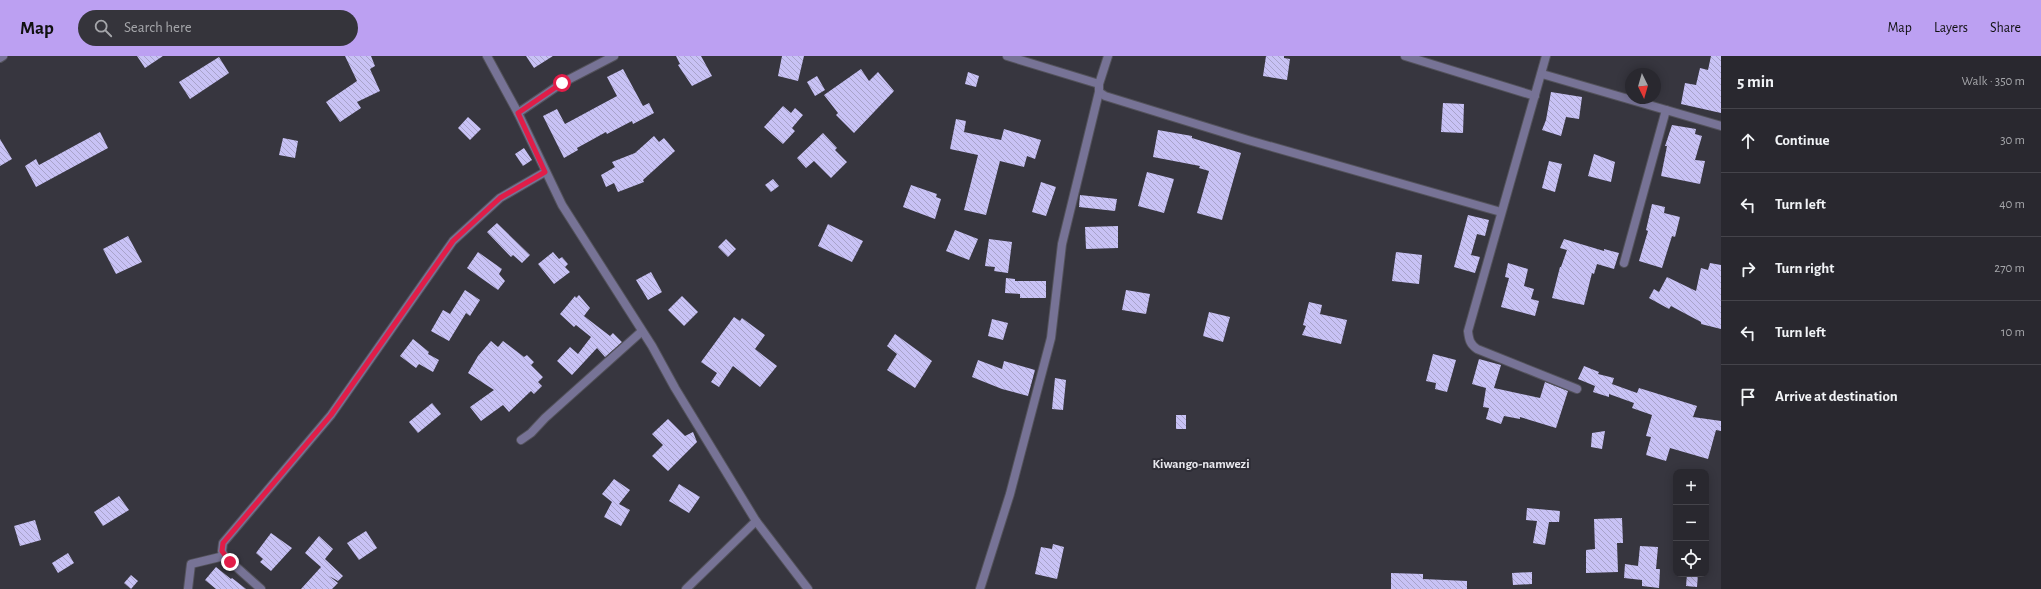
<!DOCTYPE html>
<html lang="en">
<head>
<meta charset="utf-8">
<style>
  body { margin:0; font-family:"Alegreya Sans",sans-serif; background:#35343b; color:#f1f3f6 }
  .controls { position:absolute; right:12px; bottom:12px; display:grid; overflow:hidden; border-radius:8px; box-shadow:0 2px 10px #0003 }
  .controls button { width:36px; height:36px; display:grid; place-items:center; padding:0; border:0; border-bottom:1px solid #45444b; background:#29282f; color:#f1f3f6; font:20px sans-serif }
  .compass { position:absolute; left:1625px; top:12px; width:36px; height:36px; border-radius:50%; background:#29282f; box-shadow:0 2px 10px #0003; rotate:175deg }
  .stop { position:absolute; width:12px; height:12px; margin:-9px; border:3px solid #e11d48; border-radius:50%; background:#fff }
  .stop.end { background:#e11d48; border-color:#fff; box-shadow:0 1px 4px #0008 }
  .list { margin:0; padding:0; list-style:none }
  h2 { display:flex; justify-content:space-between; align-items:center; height:52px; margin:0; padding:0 16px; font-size:17px }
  h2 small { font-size:13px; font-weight:400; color:#a5a6aa }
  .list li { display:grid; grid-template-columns:26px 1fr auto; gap:12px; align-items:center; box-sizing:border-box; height:64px; padding:0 16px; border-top:1px solid #45444b }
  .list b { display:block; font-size:15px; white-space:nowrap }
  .list em { font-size:13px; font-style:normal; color:#a5a6aa }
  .icon { flex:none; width:22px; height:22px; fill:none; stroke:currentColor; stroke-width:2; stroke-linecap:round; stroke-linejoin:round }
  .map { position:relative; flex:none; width:1721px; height:533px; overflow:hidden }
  header { display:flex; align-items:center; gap:24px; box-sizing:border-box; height:56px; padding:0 20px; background:#bca0f2; color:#111 }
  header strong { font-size:19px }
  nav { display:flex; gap:22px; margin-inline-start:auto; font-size:14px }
  .search { width:280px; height:36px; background:#35343b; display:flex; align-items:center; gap:10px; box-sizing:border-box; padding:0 14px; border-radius:22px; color:#a5a6aa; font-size:15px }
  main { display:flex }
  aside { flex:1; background:#29282f }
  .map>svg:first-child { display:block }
  .building { fill:url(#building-back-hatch) }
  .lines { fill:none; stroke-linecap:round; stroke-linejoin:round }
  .minor-casing { stroke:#53525b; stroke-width:10 }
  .minor { stroke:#777396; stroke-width:8 }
  .route { stroke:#e11d48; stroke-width:5 }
  .labels { text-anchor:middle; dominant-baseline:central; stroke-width:4; stroke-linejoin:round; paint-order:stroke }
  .quarter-label { font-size:13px; font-weight:bold; fill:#e8e8ee; stroke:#2d2c35 }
</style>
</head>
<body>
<header>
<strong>Map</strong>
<div class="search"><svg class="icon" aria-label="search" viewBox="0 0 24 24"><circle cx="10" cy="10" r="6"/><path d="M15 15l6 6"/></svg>Search here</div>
<nav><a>Map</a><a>Layers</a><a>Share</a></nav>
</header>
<main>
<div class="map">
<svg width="1721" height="533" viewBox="0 0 1721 533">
  <defs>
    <pattern id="building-back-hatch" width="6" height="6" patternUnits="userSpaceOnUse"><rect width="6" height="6" fill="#c8c2f5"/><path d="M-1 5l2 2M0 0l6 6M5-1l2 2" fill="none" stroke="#a8a3ca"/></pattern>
  </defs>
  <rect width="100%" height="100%" fill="#37363f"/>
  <g class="building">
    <polygon points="137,0 163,0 145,12"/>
    <polygon points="345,0 371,0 375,10 370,13 380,35 357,46 361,52 340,66 326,46 357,25"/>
    <polygon points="526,0 553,0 534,12"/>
    <polygon points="676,0 701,0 712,20 692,30 678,9 680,8"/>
    <polygon points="782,0 804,0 798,25 778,20"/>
    <polygon points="1266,0 1284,0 1284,2 1290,3 1287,24 1263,20"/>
    <polygon points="1711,0 1721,0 1721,57 1681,48 1685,27 1696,29 1700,12 1708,14"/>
    <polygon points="219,1 229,17 190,43 179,26"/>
    <polygon points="623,13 643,50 649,47 654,57 633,68 632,65 607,78 606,76 577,92 578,94 564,102 543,60 557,53 565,68 617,40 607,21"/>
    <polygon points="861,13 869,25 878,16 894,35 854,77 836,59 838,57 824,39"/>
    <polygon points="968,16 979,20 976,31 965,28"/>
    <polygon points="817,20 825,34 815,40 807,26"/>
    <polygon points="1551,36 1582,41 1579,63 1566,61 1561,80 1542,74 1546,64"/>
    <polygon points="1443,47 1464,48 1463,77 1441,76"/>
    <polygon points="783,50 791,57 795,52 803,59 792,72 795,75 783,88 764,71"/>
    <polygon points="468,61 481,73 470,84 458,72"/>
    <polygon points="956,63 966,65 964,76 1001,84 1004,73 1041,84 1035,103 1027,100 1024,111 1000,105 986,159 964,154 978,99 950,93"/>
    <polygon points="1672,69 1696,73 1695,78 1702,80 1695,104 1705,105 1700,128 1661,120 1667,90 1665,90"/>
    <polygon points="1158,74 1192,80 1192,82 1241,97 1222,164 1197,157 1209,115 1199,112 1200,110 1153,101"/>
    <polygon points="100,76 108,92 36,131 25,110 36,103 39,109"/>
    <polygon points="823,77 837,92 835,94 847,106 831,122 814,105 806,112 797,102"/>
    <polygon points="654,80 659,86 664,82 675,95 643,124 644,126 618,136 614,127 606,131 601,119 615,111 612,106 635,97"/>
    <polygon points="283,82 298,85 295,102 279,99"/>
    <polygon points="0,83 12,103 0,110"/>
    <polygon points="524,92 532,104 523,110 515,98"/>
    <polygon points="1594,98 1615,106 1611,126 1588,120"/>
    <polygon points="1549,105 1562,108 1555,136 1542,132"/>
    <polygon points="1147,116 1174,123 1164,157 1138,150"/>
    <polygon points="773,123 779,130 771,136 765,129"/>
    <polygon points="1041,126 1056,131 1046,160 1032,156"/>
    <polygon points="911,129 937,138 936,141 941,143 935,163 903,151"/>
    <polygon points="1080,139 1117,143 1115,155 1079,151"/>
    <polygon points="1652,148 1665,151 1664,157 1680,161 1675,181 1672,180 1662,212 1639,205 1648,175 1646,174"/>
    <polygon points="1468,159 1489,164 1485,180 1477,178 1471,199 1480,201 1475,217 1454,211"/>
    <polygon points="497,167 530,199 522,207 513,199 511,201 487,176"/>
    <polygon points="828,168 863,185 852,206 818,190"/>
    <polygon points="1118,170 1118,192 1086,193 1085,171"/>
    <polygon points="955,174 978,183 969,204 946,195"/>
    <polygon points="128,180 142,206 116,218 103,193"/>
    <polygon points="726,183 736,193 728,201 718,191"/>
    <polygon points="989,183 1012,186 1008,217 994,215 995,211 985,210"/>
    <polygon points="1564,183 1604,195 1604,193 1619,197 1614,213 1597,208 1594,218 1592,217 1584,249 1552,242 1560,211 1561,211 1567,194 1560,192"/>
    <polygon points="478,196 502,213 499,218 505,225 498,234 467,212"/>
    <polygon points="553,196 559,203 562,201 568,208 565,211 570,216 554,228 538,208"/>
    <polygon points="1396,196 1422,199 1419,228 1392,225"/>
    <polygon points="1508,207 1528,213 1524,230 1534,233 1531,243 1539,245 1535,260 1501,251 1509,222 1505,221"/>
    <polygon points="1710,207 1721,209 1721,273 1701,268 1701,266 1671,250 1669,253 1649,242 1654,233 1659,236 1667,221 1696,235 1701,212 1708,214"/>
    <polygon points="651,216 662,236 648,244 636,224"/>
    <polygon points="1006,222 1015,223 1015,225 1046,225 1046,242 1020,242 1020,238 1005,237"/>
    <polygon points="465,234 480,244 470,260 466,257 449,285 431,275 443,254 450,258"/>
    <polygon points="1126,234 1150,238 1146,258 1122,254"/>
    <polygon points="579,239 590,252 584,260 610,280 613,277 622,286 605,301 597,292 572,319 557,305 570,291 578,298 591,281 576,269 574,271 560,258 575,240 576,242"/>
    <polygon points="682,240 698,256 684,270 668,254"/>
    <polygon points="1309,246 1322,249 1320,258 1347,264 1341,288 1302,279 1306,270 1303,269"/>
    <polygon points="1209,256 1230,261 1223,286 1203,280"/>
    <polygon points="734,261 740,265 742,262 765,279 755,293 777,310 760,331 733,310 719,331 711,326 717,317 701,306"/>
    <polygon points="992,263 1008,267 1003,284 988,280"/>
    <polygon points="895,278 932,305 915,332 887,314 897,298 887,290"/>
    <polygon points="413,283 429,296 428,298 439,304 433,316 419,308 416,312 400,300"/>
    <polygon points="491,285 498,291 503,285 524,301 527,299 534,306 531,309 543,321 538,326 542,330 534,338 531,335 509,356 503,349 481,365 470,351 494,334 468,317 478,300"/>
    <polygon points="1433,298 1456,304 1447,336 1435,333 1436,327 1426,325"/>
    <polygon points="1479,303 1501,309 1494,332 1540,342 1545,326 1568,335 1556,372 1520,361 1520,363 1504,360 1501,368 1486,363 1489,352 1483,351 1486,332 1472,328"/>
    <polygon points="978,304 1002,313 1004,305 1035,314 1028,340 1002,333 972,321"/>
    <polygon points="1584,310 1599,316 1598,318 1614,322 1612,328 1637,337 1639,332 1697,350 1693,361 1721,365 1721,375 1716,374 1708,403 1670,392 1666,405 1646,399 1651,381 1646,380 1652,359 1632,352 1634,347 1609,338 1609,341 1593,336 1595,330 1578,323"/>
    <polygon points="1055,322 1066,324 1063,354 1052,353"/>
    <polygon points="432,347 441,358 418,377 409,366"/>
    <rect x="1176" y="359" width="10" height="14"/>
    <polygon points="668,363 685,380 693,376 697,386 668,415 652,400 663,389 652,378"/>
    <polygon points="1605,375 1602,393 1591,391 1592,377"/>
    <polygon points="614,423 630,434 619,448 630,454 621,470 604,461 612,446 602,438"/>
    <polygon points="679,428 700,441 689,457 669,445"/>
    <polygon points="119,440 129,454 103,470 94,456"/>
    <polygon points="1527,452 1560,455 1559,466 1549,466 1545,489 1533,487 1537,465 1526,464"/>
    <polygon points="1622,462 1623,487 1617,487 1618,516 1586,517 1586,494 1595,493 1594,463"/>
    <polygon points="35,464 41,484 20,490 14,470"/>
    <polygon points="366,475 377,492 359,504 347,487"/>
    <polygon points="271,477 292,492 271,515 260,506 263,503 256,497"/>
    <polygon points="319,480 333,493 325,503 343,520 338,525 329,520 338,527 332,533 301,533 321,511 305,497"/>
    <polygon points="1053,488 1064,491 1057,523 1035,518 1041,491 1052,493"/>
    <polygon points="1640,490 1658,491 1656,513 1660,513 1659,532 1642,530 1642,524 1624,522 1625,508 1638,510"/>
    <polygon points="68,497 74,507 58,517 52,507"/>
    <polygon points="216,511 231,523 232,522 246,533 216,533 205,524"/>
    <polygon points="1532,516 1532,528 1513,529 1512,517"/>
    <polygon points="1391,517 1423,518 1423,523 1467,525 1467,533 1391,533"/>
    <polygon points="1687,518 1698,518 1697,531 1686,530"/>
    <polygon points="131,519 138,525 131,533 124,527"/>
  </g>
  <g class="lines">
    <defs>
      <g id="minor">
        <polyline points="487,0 518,57 562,149 652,290 675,332 756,465 808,533"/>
        <polyline points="1007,0 1099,28"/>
        <polyline points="1108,0 1099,28 1099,36 1105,40 1248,84 1501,156"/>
        <polyline points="1405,0 1535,40"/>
        <path d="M1546,0L1468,275C1469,284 1470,288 1477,293L1577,333"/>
        <polyline points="0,2 3,0"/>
        <polyline points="1542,18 1721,70"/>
        <polyline points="518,57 562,27 614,0"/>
        <polyline points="1624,207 1666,54"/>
        <polyline points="521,384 531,377 545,362 641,276"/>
        <polyline points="188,533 191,508 224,500"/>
        <polyline points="261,533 224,500 222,495 223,487 331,359 453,185 500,142 545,116"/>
        <polyline points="686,533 756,465"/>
        <polyline points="980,533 1010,438 1051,282 1062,188 1099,36"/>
      </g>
    </defs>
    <use href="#minor" class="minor-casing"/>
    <use href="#minor" class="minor"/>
  </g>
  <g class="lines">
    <polyline class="route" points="230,506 222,495 223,487 331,359 453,185 500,142 545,116 518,57 562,27"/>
  </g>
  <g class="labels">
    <g class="quarter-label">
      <text x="1201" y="408">Kiwango-namwezi</text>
    </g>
  </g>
</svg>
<div class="controls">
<button>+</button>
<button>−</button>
<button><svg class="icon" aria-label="locate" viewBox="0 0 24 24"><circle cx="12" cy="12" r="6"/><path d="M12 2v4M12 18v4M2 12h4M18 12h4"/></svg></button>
</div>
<svg class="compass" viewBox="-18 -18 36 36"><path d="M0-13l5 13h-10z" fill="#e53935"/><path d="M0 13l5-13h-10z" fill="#a5a6aa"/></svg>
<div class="stop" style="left:562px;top:27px"></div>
<div class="stop end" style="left:230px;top:506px"></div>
</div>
<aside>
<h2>5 min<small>Walk · 350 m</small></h2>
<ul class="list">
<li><svg class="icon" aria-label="ahead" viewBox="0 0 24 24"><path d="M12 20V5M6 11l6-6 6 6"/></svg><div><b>Continue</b></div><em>30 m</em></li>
<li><svg class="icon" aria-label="left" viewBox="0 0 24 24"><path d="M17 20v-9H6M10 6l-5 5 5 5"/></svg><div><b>Turn left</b></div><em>40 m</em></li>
<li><svg class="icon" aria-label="right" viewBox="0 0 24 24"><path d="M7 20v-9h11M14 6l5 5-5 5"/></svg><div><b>Turn right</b></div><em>270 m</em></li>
<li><svg class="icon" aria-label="left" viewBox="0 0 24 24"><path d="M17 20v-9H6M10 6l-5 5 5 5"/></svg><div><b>Turn left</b></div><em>10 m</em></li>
<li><svg class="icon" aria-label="arrive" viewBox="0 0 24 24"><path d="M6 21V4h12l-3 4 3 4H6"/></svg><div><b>Arrive at destination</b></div></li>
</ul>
</aside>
</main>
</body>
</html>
